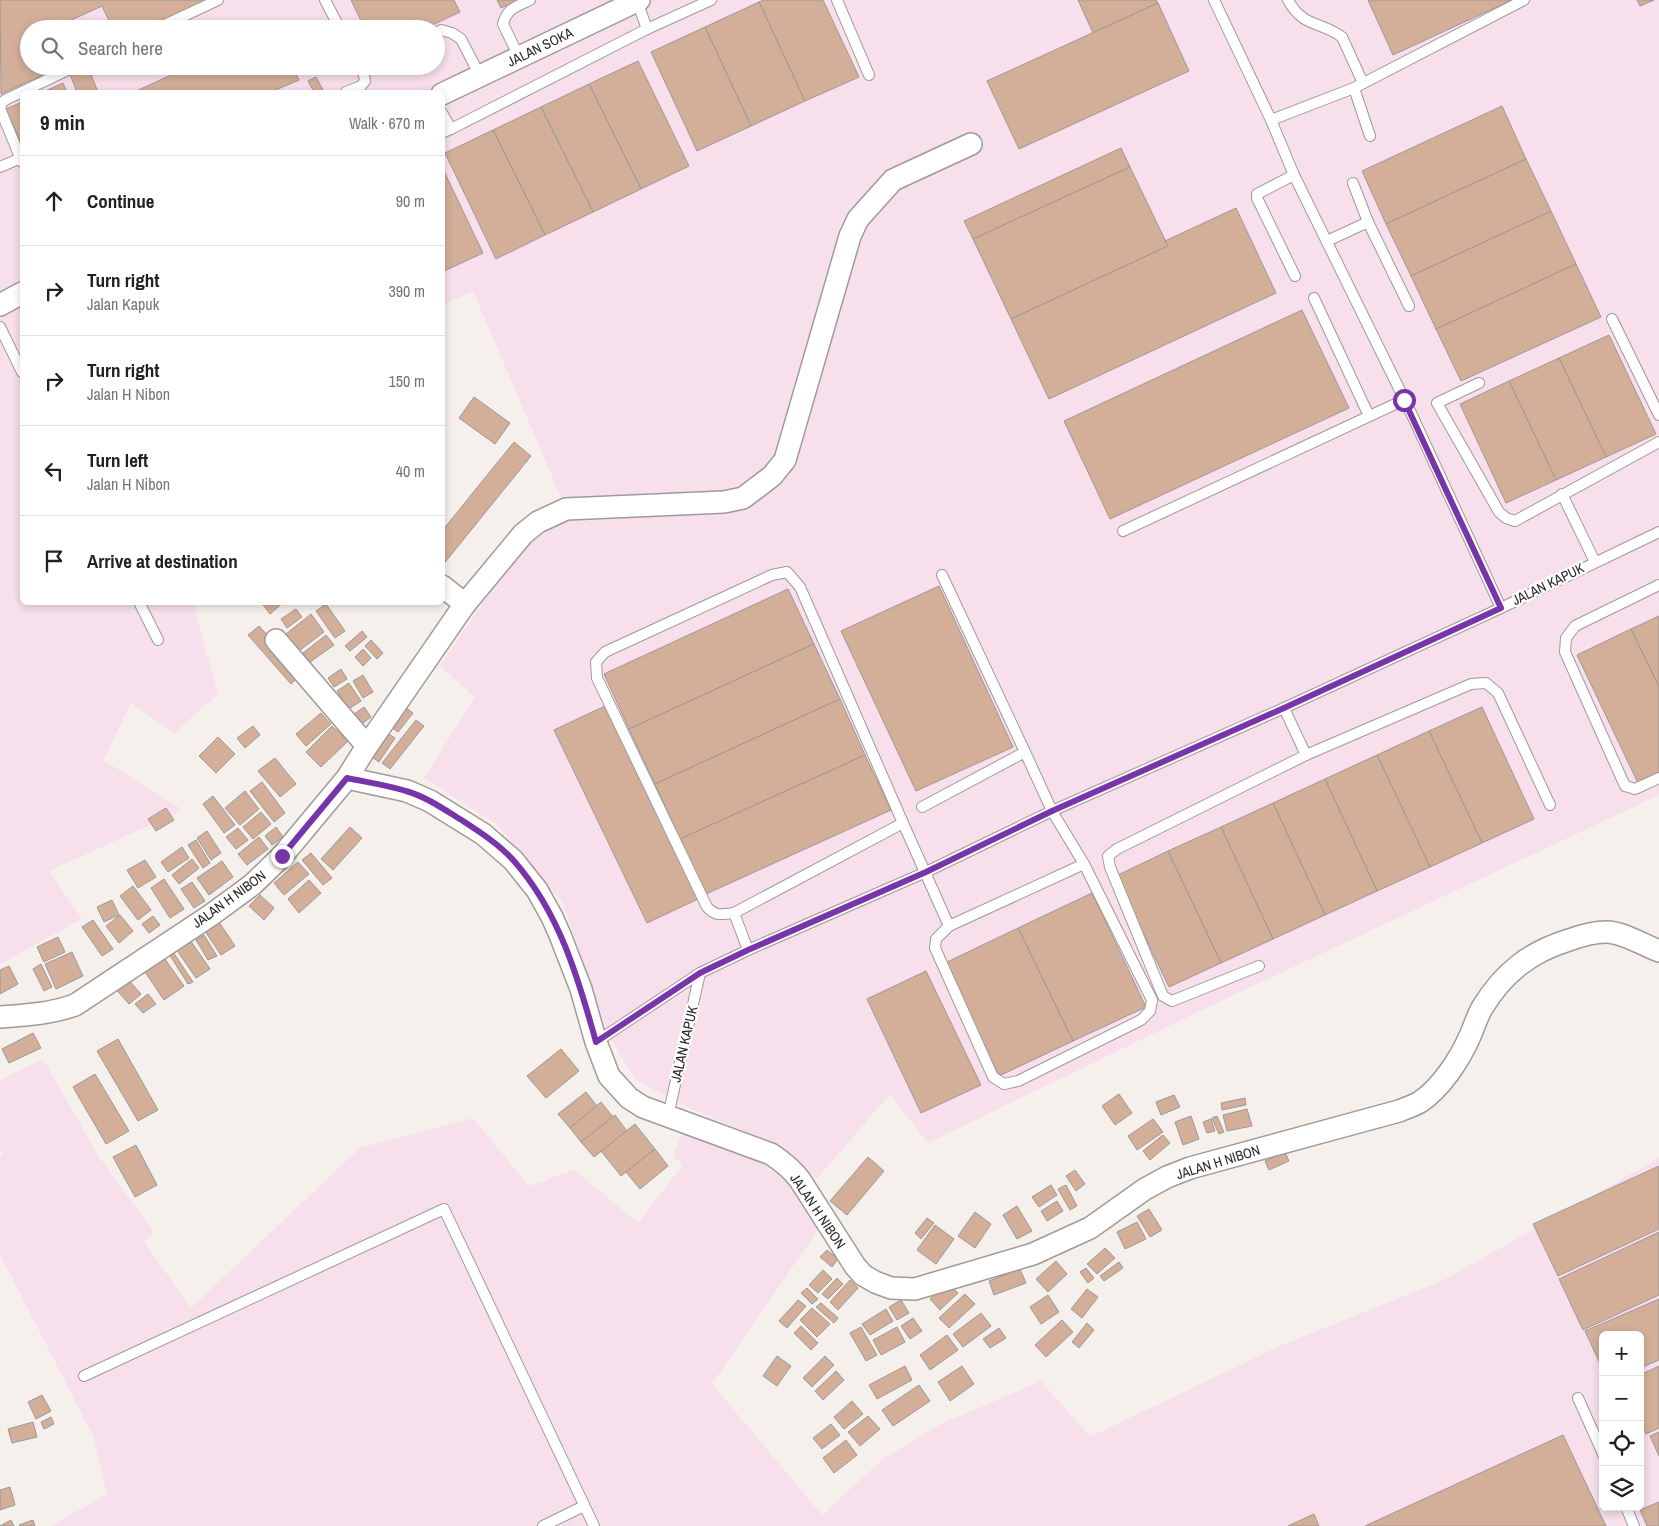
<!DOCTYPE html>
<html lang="en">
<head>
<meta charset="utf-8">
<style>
  body { margin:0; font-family:"Archivo Narrow",sans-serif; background:#f2f2f2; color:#202124 }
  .controls { position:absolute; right:15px; bottom:15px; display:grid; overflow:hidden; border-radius:8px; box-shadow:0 2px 8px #0003 }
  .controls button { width:45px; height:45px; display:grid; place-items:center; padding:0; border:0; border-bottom:1px solid #e0e0e0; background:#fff; color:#202124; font:25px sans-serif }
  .stop { position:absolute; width:15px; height:15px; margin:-11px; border:4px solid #7835a9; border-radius:50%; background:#fff }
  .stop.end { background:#7835a9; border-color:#fff; box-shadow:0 1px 5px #0008 }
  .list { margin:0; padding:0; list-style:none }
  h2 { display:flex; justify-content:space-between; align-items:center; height:65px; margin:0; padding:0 20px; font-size:21px }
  h2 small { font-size:16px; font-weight:400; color:#757577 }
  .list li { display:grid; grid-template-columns:32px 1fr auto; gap:15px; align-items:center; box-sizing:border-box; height:90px; padding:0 20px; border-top:1px solid #e0e0e0 }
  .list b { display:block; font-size:19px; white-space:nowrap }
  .list p { margin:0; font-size:16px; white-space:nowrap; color:#757577 }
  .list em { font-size:16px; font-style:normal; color:#757577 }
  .icon { flex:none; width:28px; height:28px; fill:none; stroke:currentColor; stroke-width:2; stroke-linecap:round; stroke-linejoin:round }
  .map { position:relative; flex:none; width:1659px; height:1526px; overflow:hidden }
  .search { position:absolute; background:#fff; box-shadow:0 2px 8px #0003; left:20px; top:20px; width:425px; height:55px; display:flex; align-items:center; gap:12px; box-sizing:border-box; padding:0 18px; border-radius:28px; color:#757577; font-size:19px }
  .panel { position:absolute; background:#fff; box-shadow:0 2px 8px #0003; left:20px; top:90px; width:425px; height:515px; border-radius:8px }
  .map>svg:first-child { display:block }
  .industrial { fill:#f7dfeb; fill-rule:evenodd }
  .building { fill:#d3af99; stroke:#9d9895 }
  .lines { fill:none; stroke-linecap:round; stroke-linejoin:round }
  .lane-casing { stroke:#a09a97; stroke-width:12 }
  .street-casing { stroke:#a09a97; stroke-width:24 }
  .lane { stroke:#fff; stroke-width:10 }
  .street { stroke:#fff; stroke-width:21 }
  .route { stroke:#7835a9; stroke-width:6 }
  .labels { text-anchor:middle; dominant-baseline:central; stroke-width:4.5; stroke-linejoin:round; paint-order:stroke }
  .street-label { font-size:14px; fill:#2a2827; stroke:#fff }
</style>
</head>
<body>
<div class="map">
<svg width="1659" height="1526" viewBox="0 0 1659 1526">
  <rect width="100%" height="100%" fill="#f5f0ec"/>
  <g class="industrial">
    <path d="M0,0H1659V795L1202,1010L928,1143L890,1094L817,1179L782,1149L677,1102L636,1080L608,1034L563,903L496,824L424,778L475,697L440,666L516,554L569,516L473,291L443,305L442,92H22V602L193,603L218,694L174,733L131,703L103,760L183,810L49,871L82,919L0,964ZM29,29H436V66H29Z"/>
    <path d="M43,1059L99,1157L154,1232L144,1242L191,1308L360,1148L473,1118L529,1186L574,1170L638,1223L683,1165L673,1156L682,1134L761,1163L790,1184L818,1230L712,1384L822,1515L883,1459L941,1424L1041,1381L1090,1437L1280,1346L1442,1281L1656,1160L1659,1157V1526H51L107,1494L93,1436L0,1254V1157L3,1155L0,1148V1080ZM1603,1335H1640V1507H1603Z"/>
  </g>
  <g class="building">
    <polygon points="0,0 209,0 146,29 113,29 102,6 52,29 29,29 29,66 60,67 1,94"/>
    <polygon points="351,0 454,0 460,12 424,29 365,29"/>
    <polygon points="497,0 519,0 501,8"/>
    <polygon points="764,0 823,0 859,77 805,101 759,2"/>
    <polygon points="1078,0 1156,0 1158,3 1093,33"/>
    <polygon points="1368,0 1512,0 1393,55"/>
    <polygon points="1637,0 1654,0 1640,6"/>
    <polygon points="759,2 805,101 751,126 705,27"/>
    <polygon points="1158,3 1189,71 1019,149 987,81"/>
    <polygon points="705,27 751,126 697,151 651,52"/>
    <polygon points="638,61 689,166 641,189 589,84"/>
    <polygon points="191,66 292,66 299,80 271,92 134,92"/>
    <polygon points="88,67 98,92 77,92 70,74"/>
    <polygon points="316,77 324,92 314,92 308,81"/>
    <polygon points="63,83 67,92 43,92"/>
    <polygon points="589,84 641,189 593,212 541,107"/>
    <polygon points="22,102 22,145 6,109"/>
    <polygon points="1502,106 1526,159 1386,224 1362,171"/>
    <polygon points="541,107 593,212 545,235 493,130"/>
    <polygon points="493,130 545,235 496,259 445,153"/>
    <polygon points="1121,148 1130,167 973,239 964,221"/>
    <polygon points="1526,159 1551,211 1411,276 1386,224"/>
    <polygon points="442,167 483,253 442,272"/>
    <polygon points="1130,167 1168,246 1011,319 973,239"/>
    <polygon points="1236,208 1276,293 1049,399 1011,319 1168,246 1165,241"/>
    <polygon points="1551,211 1576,264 1436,329 1411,276"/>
    <polygon points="1576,264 1601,317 1461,381 1436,329"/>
    <polygon points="1302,310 1349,408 1110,519 1064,421"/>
    <polygon points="1609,335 1656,434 1606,457 1559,358"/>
    <polygon points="1559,358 1606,457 1556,480 1509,381"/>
    <polygon points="1509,381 1556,480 1506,503 1460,404"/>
    <polygon points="474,397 510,423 495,444 459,418"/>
    <polygon points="514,442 531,456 442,566 442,531"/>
    <polygon points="939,586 1013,747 916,791 841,631"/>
    <polygon points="788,589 814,644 629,729 604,674"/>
    <polygon points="261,602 284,602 270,614"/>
    <polygon points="326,604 345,631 335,638 316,611"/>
    <polygon points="296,609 302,617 287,628 281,619"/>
    <polygon points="311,614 324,632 299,651 286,634"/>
    <polygon points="1659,616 1659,687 1631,629"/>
    <polygon points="259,626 302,674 291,684 248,635"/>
    <polygon points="1631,629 1659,687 1659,774 1638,783 1577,655"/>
    <polygon points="362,631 367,637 350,651 345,646"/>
    <polygon points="326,635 334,645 310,662 303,653"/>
    <polygon points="371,640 383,653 377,659 365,646"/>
    <polygon points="814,644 840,699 655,784 629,729"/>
    <polygon points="363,649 371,658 363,666 355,657"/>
    <polygon points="341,669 347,679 334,687 328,678"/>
    <polygon points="363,675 373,692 363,698 353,681"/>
    <polygon points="349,683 361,701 349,709 337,691"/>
    <polygon points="840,699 865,755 680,839 655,784"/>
    <polygon points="402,705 413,713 398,732 387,724"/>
    <polygon points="605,706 698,899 647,923 554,730"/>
    <polygon points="364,707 371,717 358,727 350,717"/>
    <polygon points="1482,707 1534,819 1482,843 1429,731"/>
    <polygon points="321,713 331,724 306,746 296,734"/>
    <polygon points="416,720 424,726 390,769 382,763"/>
    <polygon points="253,726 260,735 245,748 237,738"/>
    <polygon points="332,726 348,741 321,767 306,752"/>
    <polygon points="382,730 395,738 379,762 366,753"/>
    <polygon points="1429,731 1482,843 1430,867 1377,755"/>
    <polygon points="218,737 235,754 216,773 199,756"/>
    <polygon points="865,755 891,810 706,894 680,839"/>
    <polygon points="1377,755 1430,867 1377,891 1325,779"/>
    <polygon points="275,758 296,784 280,797 258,771"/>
    <polygon points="1325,779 1377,891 1325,915 1273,803"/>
    <polygon points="262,782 285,813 274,822 250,791"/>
    <polygon points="245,791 259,809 240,825 225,808"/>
    <polygon points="213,796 235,825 224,833 203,804"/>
    <polygon points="1273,803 1325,915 1273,939 1221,827"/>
    <polygon points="166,808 174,820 156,831 148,819"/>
    <polygon points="261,812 271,824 253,839 243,827"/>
    <polygon points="276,827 283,837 272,845 265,836"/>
    <polygon points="350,827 362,838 333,870 321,859"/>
    <polygon points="1221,827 1273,939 1221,963 1168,851"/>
    <polygon points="238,828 248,840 236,849 226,837"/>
    <polygon points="207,831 221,853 211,860 197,838"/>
    <polygon points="259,837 268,849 247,865 238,854"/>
    <polygon points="196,840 210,863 203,868 188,845"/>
    <polygon points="182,847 189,858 168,872 161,862"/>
    <polygon points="1168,851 1221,963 1169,987 1116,876"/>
    <polygon points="311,853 332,878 323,885 302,860"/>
    <polygon points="192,859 199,868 179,884 172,875"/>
    <polygon points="145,860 156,877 138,888 127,870"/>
    <polygon points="222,861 233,877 209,895 197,878"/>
    <polygon points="298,862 309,874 284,895 274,883"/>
    <polygon points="164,879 184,909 170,918 151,888"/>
    <polygon points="309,880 321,893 299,913 288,899"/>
    <polygon points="192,882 205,901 194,908 181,889"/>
    <polygon points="133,886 151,910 138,920 120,896"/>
    <polygon points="1092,893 1146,1007 1073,1041 1018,928"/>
    <polygon points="260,895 274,908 264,920 249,906"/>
    <polygon points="112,900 119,915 104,922 97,907"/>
    <polygon points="120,915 133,931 119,943 106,926"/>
    <polygon points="153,916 160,925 149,933 142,924"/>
    <polygon points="217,919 235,946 221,955 203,928"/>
    <polygon points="93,920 113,949 102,956 82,927"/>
    <polygon points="1018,928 1073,1041 999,1076 945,963"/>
    <polygon points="204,935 217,956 208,960 196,940"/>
    <polygon points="58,937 65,952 44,962 37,947"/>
    <polygon points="190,940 210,969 196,978 176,949"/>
    <polygon points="72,952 83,976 56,989 45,964"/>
    <polygon points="173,952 193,982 188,984 169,954"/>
    <polygon points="162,955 184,986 164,1000 143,969"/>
    <polygon points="41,964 52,987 44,991 33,969"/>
    <polygon points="9,966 18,984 0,994 0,970"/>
    <polygon points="926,971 981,1085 921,1113 867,999"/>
    <polygon points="125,976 141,994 129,1004 113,986"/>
    <polygon points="148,994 156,1004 143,1013 135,1004"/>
    <polygon points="33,1033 41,1048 9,1063 2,1049"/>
    <polygon points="118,1039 158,1110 138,1121 97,1051"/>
    <polygon points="561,1049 579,1071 546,1098 527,1076"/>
    <polygon points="95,1074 129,1131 106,1144 73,1087"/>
    <polygon points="586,1092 597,1106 570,1128 558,1114"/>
    <polygon points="1119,1094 1132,1113 1115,1125 1102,1106"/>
    <polygon points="1174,1095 1180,1107 1161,1115 1156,1102"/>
    <polygon points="1245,1098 1246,1105 1222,1110 1221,1103"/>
    <polygon points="601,1102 613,1117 581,1142 570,1128"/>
    <polygon points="1247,1109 1252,1126 1227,1131 1223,1115"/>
    <polygon points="615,1115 627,1131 594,1157 581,1142"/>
    <polygon points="1191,1116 1199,1139 1183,1145 1175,1122"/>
    <polygon points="1217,1116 1224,1132 1219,1134 1212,1118"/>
    <polygon points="1153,1119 1163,1132 1137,1150 1128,1136"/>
    <polygon points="1211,1119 1215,1131 1207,1133 1203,1122"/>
    <polygon points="635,1124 655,1149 621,1176 601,1151"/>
    <polygon points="1163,1135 1170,1143 1150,1160 1143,1151"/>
    <polygon points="136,1145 157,1185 135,1197 113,1157"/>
    <polygon points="655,1149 668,1166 640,1189 626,1172"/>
    <polygon points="1285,1152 1289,1161 1269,1170 1265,1161"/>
    <polygon points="868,1157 884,1171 847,1215 830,1201"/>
    <polygon points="1659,1166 1659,1229 1558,1276 1533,1224"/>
    <polygon points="1075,1170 1085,1184 1076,1191 1066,1176"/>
    <polygon points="1051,1185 1057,1195 1039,1207 1032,1197"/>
    <polygon points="1066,1185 1077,1206 1070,1210 1058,1189"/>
    <polygon points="1057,1201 1063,1211 1047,1221 1041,1211"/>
    <polygon points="1017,1206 1032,1231 1017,1239 1003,1215"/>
    <polygon points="1149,1209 1162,1230 1150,1237 1137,1216"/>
    <polygon points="975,1212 991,1224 975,1248 958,1236"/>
    <polygon points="927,1218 934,1223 921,1239 915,1233"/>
    <polygon points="1137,1222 1146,1239 1125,1249 1117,1232"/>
    <polygon points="935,1225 954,1239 936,1264 917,1250"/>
    <polygon points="1659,1232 1659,1295 1583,1330 1559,1279"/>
    <polygon points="1105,1248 1115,1258 1097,1274 1087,1264"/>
    <polygon points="827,1250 838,1259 832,1267 820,1257"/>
    <polygon points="1056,1261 1067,1274 1048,1292 1036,1279"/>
    <polygon points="1119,1262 1123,1268 1104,1281 1100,1276"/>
    <polygon points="1086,1268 1094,1278 1088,1283 1080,1272"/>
    <polygon points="1020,1269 1026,1283 994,1295 989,1281"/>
    <polygon points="823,1270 832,1279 818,1293 809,1285"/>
    <polygon points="837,1278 843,1284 828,1299 822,1294"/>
    <polygon points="850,1280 858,1288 838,1310 830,1302"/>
    <polygon points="948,1283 958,1293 940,1310 930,1299"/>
    <polygon points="807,1288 818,1299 812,1304 801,1293"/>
    <polygon points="1087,1289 1098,1297 1082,1318 1071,1309"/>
    <polygon points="965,1294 975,1304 949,1328 939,1318"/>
    <polygon points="1048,1295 1059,1312 1041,1324 1030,1307"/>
    <polygon points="1659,1299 1659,1360 1640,1368 1640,1335 1603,1335 1603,1370 1585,1331"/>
    <polygon points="798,1300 806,1306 787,1328 779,1321"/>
    <polygon points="901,1300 909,1313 897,1320 889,1307"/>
    <polygon points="821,1303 838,1318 834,1323 816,1307"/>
    <polygon points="812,1308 830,1324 817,1337 800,1320"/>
    <polygon points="886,1309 893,1321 870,1335 862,1324"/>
    <polygon points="981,1313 991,1326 963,1347 953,1334"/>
    <polygon points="913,1318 922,1331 910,1339 901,1326"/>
    <polygon points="1062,1320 1073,1332 1046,1357 1035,1345"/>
    <polygon points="1087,1323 1094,1330 1079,1348 1072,1342"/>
    <polygon points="801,1326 818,1343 811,1350 794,1333"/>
    <polygon points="861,1327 877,1355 866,1361 850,1333"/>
    <polygon points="897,1327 905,1342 881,1355 873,1340"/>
    <polygon points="999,1328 1006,1338 990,1348 983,1339"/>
    <polygon points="947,1335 958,1350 930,1370 920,1355"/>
    <polygon points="777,1356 791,1366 777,1386 763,1376"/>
    <polygon points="825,1356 834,1365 812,1387 803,1378"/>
    <polygon points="905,1366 912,1380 877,1399 869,1385"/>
    <polygon points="962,1366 974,1384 950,1401 938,1382"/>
    <polygon points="1659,1366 1659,1428 1646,1434 1640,1422 1640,1375"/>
    <polygon points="836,1371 844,1380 823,1400 815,1391"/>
    <polygon points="919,1385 930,1401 893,1426 882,1410"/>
    <polygon points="42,1395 51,1411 36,1419 28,1402"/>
    <polygon points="852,1401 863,1414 844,1429 834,1417"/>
    <polygon points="868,1416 880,1429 860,1446 848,1432"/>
    <polygon points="51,1417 54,1424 44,1429 41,1422"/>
    <polygon points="33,1422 37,1437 12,1443 8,1429"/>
    <polygon points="831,1424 840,1435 822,1449 813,1438"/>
    <polygon points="1659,1432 1659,1456 1650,1436"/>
    <polygon points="1563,1435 1606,1526 1365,1526"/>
    <polygon points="846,1440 857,1455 834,1473 823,1458"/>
    <polygon points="10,1487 15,1505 0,1510 0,1490"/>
    <polygon points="1659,1502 1659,1526 1647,1526 1640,1510"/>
    <polygon points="1314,1514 1319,1526 1288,1526"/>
    <polygon points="11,1520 14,1526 0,1526"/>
    <polygon points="33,1520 35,1526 20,1526 19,1525"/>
  </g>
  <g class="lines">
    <defs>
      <g id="lane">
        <polyline points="325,0 340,29"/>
        <polyline points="837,0 869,75"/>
        <polyline points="1214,0 1271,120 1294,175 1412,415 1501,608"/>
        <path d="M1288,0C1303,28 1321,21 1342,37L1363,83"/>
        <polyline points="637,1 647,29"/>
        <polyline points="156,29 218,0"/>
        <polyline points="436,33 441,30 452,33 461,39 480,76"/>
        <path d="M519,57L503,24C507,8 516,7 530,0"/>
        <polyline points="346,92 361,86 365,81 364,75 359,66"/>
        <polyline points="442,113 451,129 442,133"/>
        <polyline points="1271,120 1354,88"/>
        <polyline points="451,129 647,29 711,0"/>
        <polyline points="1370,136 1354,88 1524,0"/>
        <polyline points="22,162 1,111 0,105 5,100 76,66"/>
        <polyline points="0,167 21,158"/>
        <polyline points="1294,175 1257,194 1257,198 1295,276"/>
        <polyline points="1368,222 1409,306"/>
        <polyline points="1327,241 1368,222 1353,183"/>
        <polyline points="1314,298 1369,416"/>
        <polyline points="1612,319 1659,415"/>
        <polyline points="0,327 22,372"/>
        <polyline points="1479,383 1437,403 1499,512 1506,518 1515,521 1659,442"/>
        <polyline points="1562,494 1595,562"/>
        <polyline points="1123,531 1404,400"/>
        <polyline points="942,575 1025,752"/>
        <polyline points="1659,585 1575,626 1566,638 1565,652 1625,786 1635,789 1659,778"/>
        <polyline points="139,602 158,640"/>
        <polyline points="1306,755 1471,684 1486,683 1498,693 1550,805"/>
        <polyline points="922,807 1025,752 1052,811 1084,864 1152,1000 1150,1011 1141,1020 1018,1081 1004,1084 993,1077 935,948 936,939 949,926"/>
        <polyline points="903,823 949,926 1084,864"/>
        <path d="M734,913C722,914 716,917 707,907L597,678L596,662L605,652L772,575L787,572L800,587L903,823L734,913L748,950"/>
        <polyline points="1259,966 1172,1001 1163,996 1110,867 1108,856 1117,849 1306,755 1284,708"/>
        <polyline points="596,1042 700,973"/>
        <polyline points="668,1116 700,973 748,950 926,872 1052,811 1284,708 1501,608 1659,532"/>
        <polyline points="84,1376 444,1209 594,1526"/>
        <polyline points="1578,1398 1603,1454"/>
        <polyline points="1626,1507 1634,1526"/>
        <polyline points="543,1526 584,1506"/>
      </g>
      <g id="street">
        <polyline points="442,94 639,0"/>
        <polyline points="0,305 22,293"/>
        <polyline points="442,586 465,604"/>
        <polyline points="276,640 367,746"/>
        <polyline points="347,778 367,746 465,604 523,534 538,522 566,509 724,502 743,498 772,476 785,460 850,236 858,219 893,180 971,144"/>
        <path d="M0,1017C26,1015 50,1014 75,1005L211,915L252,885L282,856L347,778L407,791L430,801L483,834L513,860L537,890L552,917L560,935L581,989L596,1042L609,1076L629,1098L643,1107L771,1154C783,1162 792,1169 800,1180L855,1266L863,1275L875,1282L891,1288L915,1289L1033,1254L1090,1228L1145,1189L1167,1177L1190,1168L1399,1111C1406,1108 1413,1106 1420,1102C1441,1088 1460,1059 1470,1036C1474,1027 1477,1017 1482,1008C1503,973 1530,952 1569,940C1580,936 1593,932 1606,932C1623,932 1643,945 1659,951"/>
      </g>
    </defs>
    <use href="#lane" class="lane-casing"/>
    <use href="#street" class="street-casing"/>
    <use href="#lane" class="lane"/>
    <use href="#street" class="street"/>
  </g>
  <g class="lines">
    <path class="route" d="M282,856L347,778C366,782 387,785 406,791C427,797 445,810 463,821C480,832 500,845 514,861C559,912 578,977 596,1042L700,973L748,950L926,872L1052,811L1284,708L1501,608L1404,400"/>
  </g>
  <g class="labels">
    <g class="street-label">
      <text transform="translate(540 47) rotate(-26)">JALAN SOKA</text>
      <text transform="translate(1548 584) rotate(-26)">JALAN KAPUK</text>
      <text transform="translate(229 899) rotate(-36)">JALAN H NIBON</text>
      <text transform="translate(684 1044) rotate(-77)">JALAN KAPUK</text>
      <text transform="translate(1218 1162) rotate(-17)">JALAN H NIBON</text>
      <text transform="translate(818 1211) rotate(56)">JALAN H NIBON</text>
    </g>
  </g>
</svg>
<div class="controls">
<button>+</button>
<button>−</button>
<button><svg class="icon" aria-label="locate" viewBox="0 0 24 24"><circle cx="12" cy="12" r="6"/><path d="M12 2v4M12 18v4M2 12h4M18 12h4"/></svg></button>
<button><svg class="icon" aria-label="layers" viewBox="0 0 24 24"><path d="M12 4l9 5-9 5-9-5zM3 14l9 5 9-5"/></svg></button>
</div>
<div class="stop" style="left:1404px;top:400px"></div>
<div class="stop end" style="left:282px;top:856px"></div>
<div class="search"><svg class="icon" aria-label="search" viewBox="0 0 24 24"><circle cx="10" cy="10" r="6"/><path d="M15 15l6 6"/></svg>Search here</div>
<section class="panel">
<h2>9 min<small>Walk · 670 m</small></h2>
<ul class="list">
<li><svg class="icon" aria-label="ahead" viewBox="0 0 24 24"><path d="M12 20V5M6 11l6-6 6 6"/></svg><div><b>Continue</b></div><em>90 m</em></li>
<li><svg class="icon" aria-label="right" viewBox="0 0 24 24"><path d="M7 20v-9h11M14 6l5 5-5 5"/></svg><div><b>Turn right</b><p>Jalan Kapuk</p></div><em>390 m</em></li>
<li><svg class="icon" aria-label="right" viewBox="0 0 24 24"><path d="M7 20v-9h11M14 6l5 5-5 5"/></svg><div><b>Turn right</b><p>Jalan H Nibon</p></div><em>150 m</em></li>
<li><svg class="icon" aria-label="left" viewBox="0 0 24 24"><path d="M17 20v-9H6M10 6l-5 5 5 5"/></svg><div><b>Turn left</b><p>Jalan H Nibon</p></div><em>40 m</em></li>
<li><svg class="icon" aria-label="arrive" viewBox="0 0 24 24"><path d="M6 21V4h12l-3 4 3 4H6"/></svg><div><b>Arrive at destination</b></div></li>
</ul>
</section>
</div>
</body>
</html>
